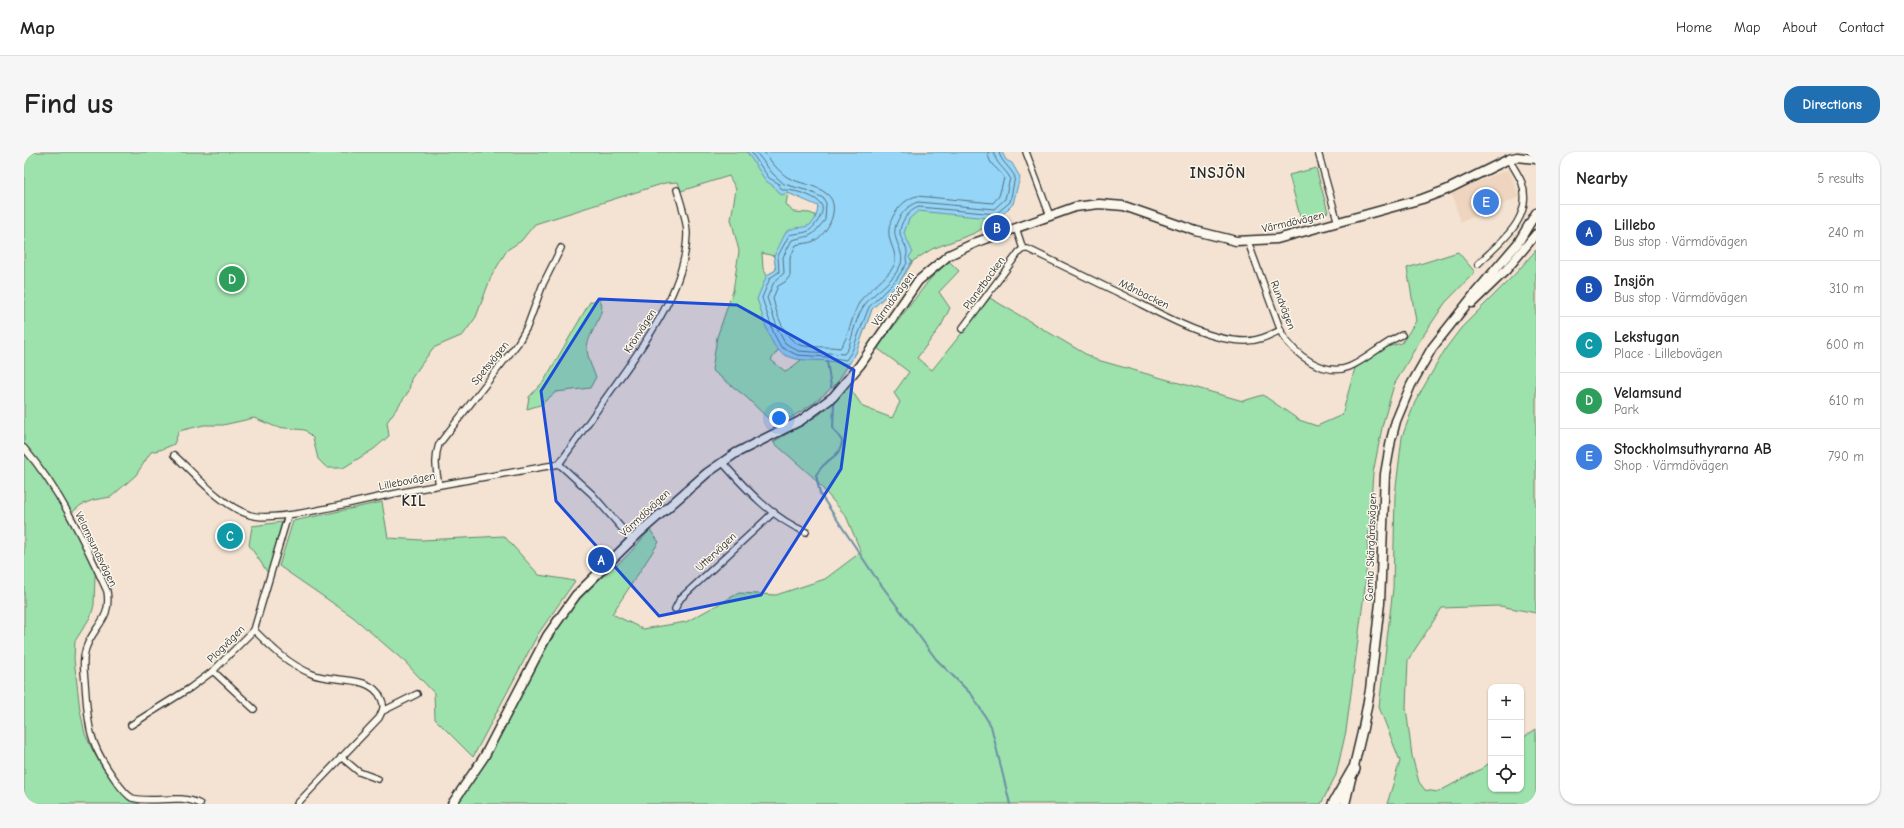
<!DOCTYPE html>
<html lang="en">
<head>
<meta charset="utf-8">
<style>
  body { margin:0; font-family:"Comic Neue",sans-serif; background:#f6f6f6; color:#222 }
  .controls { position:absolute; right:12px; bottom:12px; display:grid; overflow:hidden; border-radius:8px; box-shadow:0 1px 3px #0004 }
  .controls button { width:36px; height:36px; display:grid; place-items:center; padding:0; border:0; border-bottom:1px solid #e0e0e0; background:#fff; color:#222; font:20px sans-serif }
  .you { position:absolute; left:755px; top:266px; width:14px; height:14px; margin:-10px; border:3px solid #fff; border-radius:50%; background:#1a73e8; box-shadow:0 0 0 6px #1a73e833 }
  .badge { display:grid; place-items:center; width:26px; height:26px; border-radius:50%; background:#1f6fb2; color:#fff; font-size:13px; font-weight:700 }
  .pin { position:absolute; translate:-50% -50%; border:2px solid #fff; box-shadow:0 1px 4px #0006 }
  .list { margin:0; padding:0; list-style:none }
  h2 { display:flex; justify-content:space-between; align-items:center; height:52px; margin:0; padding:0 16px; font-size:17px }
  h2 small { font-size:13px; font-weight:400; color:#767676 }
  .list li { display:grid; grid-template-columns:26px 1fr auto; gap:12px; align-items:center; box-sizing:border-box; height:56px; padding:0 16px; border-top:1px solid #e0e0e0 }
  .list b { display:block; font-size:15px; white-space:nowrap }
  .list p { margin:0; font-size:13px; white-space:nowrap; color:#767676 }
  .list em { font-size:13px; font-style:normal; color:#767676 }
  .icon { flex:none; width:22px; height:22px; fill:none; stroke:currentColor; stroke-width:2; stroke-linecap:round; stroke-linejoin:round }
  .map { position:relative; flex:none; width:1512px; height:652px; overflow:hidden; border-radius:16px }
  header { display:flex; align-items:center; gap:24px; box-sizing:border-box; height:56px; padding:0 20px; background:#fff; border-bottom:1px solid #e0e0e0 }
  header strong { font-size:19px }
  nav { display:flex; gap:22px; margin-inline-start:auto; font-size:14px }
  .intro { display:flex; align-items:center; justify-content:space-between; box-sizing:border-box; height:96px; padding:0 24px }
  h1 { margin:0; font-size:28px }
  .button { padding:10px 18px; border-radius:16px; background:#1f6fb2; color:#fff; font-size:14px; font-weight:700 }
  main { display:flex; gap:24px; padding:0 24px }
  aside { flex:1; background:#fff; border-radius:16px; box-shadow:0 1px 3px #0004 }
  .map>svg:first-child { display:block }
  .built { fill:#efd5bf }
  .green { fill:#9de1ac; stroke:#64866c; fill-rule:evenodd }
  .water { fill:#95d5f7; stroke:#6b91a5 }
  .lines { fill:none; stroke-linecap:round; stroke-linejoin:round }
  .shore { stroke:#556f7d; stroke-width:1 }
  .stream { stroke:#6b91a5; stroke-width:2 }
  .street-casing { stroke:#2b2b2b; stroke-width:8 }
  .secondary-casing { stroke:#2b2b2b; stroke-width:11 }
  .highway-casing { stroke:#2b2b2b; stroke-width:14 }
  .street { stroke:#fbf7ec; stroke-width:5.5 }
  .secondary { stroke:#fbf7ec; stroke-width:8 }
  .highway { stroke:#fbf7ec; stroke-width:11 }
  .marked { fill:#1d4ed8; fill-opacity:0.2; stroke:#1d4ed8; stroke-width:3; stroke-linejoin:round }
  .labels { text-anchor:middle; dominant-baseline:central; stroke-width:3; stroke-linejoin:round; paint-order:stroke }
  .street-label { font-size:11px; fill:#2b2b2b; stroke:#fbf7ec }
  .district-label { font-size:15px; font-weight:bold; letter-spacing:1px; fill:#2b2b2b; stroke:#fbf7ec }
</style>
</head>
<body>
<header>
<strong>Map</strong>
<nav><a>Home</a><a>Map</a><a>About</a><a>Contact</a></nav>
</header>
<div class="intro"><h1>Find us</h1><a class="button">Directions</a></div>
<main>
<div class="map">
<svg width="1512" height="652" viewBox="0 0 1512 652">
  <rect width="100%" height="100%" fill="#f4e3d2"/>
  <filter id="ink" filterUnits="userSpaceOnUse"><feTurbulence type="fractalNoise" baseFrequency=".025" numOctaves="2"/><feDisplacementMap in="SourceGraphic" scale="8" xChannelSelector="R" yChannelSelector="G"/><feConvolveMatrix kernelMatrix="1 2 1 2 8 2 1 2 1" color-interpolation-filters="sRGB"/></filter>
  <g filter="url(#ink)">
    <polygon class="built" points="1485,17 1496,45 1437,70 1427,41"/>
    <g class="green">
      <path d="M0,0H962L989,52L974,67L951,81L908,97L889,109L875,131L848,157L832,201L812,232L790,251L768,265L751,273L722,245L688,218L693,185L709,139L715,99L707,67L712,37L705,24L657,39L654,30L641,31L511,72L497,89L483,98L467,125L452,165L439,183L409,196L387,227L385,239L363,270L365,284L350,297L319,316H303L294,307L289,286L281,278L252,275L230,266L199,273H180L155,279L150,292L139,297L127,300L112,323L87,345L69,348L57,353L46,362L75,419L71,424L70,453L67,464L51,489L50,507L56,558L61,582L69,599L80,618L102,646L106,649L116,652H0ZM764,41L794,53L793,64L786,61L769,60L762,52ZM738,101L750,104L752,118L743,123L739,117ZM754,198L777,208L762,220L747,208Z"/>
      <polygon points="1292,16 1304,60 1277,68 1265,23"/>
      <polygon points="1512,98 1512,461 1476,454 1418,456 1384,508 1382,555 1388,604 1395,630 1401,638 1414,640 1457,617 1467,610 1467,637 1497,637 1497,587 1512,577 1512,652 1363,652 1376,609 1355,555 1369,436 1371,343 1378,285 1391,250 1422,196 1437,176 1492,121"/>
      <path d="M1434,100L1451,120L1421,151L1395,190L1370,233L1359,271L1349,321L1341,435L1322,579L1312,623L1297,652H432C445,638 453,622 463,606C489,562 510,514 538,470C553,447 573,428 595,411C606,402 616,389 626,378L635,390L588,462L619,477L662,470L715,441L752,443L801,427L837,400L822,364L788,324L749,290L796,262L825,235L839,255L868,266L876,250L870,241L885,220L853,196L906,127L925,109L935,119L915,140L926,156L917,174L893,206L908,218L966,146L1070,207L1219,249L1239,243L1275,268L1293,274L1318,263L1331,216L1358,196L1378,191L1392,169L1383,116Z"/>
      <path d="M575,147C585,158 565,179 563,195C563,205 568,216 572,225L566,236L532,240L516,253L503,257L505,245L520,229L566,150Z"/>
      <polygon points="358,350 364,386 398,388 480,384 515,423 551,429 514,482 449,605 411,567 410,541 381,510 329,465 255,414 269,369"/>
      <polygon points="258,370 244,421 225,393 228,374"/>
    </g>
    <path class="water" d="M723,0H978L982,8L988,11L996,25L989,52L974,67L894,59L885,67L880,81L889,101L886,103L885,106L888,109L875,131L848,157L832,201L825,212C818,211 811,210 804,209C787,207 767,211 754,198C744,188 738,160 733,147L743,123L752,118L750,104L762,80C775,70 791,84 794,54L764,41L757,43L751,35L742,29Z"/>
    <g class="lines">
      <g class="shore">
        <path d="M727,0L745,26L754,31L758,38C767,37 790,43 796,51C803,58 792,73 786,78C781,82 771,81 765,83L754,104L755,120L746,126L738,146L750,182L757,195L773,203L803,205L822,208L828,199L845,155L872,128L883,111C881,106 883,104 883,100C883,94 877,88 876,82C875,71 885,58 895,55L972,62L986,50L991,25C986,15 976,9 975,0"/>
        <path d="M732,0L749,22L760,32L785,39L799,46L802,51L801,68L790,81L785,84L768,88L759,105L760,121L750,130L743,146L755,180L761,191L774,199L820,202L824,197C829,183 832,163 842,151C853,138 870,129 877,112C880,102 873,93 871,83C869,70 882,53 894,50L970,57L981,47L986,26C981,16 971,12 970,0"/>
        <path d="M740,0C747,9 753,18 763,25C775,32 791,32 803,42C818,54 804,82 790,89C784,92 777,91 772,93L766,106V124L761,130L754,134L749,146C752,161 761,188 776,193C786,196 805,194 816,196C825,187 828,160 837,148C844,138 869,122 871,110C872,99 866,93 865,83C863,67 878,47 893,44L969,51L975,44L980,26C975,16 964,14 964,0"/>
      </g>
      <g class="stream">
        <polyline points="803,209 807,235"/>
        <path d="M810,251L809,276L818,289C817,302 809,304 801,312C797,315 795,319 792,323L796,342L850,423L912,507L948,543L967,574L986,652"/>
      </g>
      <defs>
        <g id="street">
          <polyline points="1002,0 1026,64"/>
          <polyline points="1294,0 1314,71"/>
          <path d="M992,76L999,97H1004C1037,113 1070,129 1103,145C1137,162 1183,189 1222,189C1235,189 1246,183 1257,178"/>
          <path d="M1224,90L1258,182C1270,202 1300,225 1325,215C1344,207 1359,191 1378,183"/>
          <path d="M1454,112C1475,91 1510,67 1498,31C1495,23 1489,15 1485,7"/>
          <polyline points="938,177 995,100 999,97"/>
          <path d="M0,296C36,338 60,389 83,439C88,468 70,473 62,496C58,507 60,519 61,530C64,573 64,590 90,626C95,633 101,642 108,646C131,652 154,641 176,652"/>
          <path d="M150,303C173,324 196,353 226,363C253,371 337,348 369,342C424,331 480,322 535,312L568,342L608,388"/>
          <path d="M698,310C721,336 749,367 782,380"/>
          <path d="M535,312C554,286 572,259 591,233C621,191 662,136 663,82C663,67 657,52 653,38"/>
          <path d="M415,333C412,318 410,306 415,292L494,191L503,175L519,132L537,96"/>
          <polyline points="651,457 656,447 750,360"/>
          <path d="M230,478C248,496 264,512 288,522C308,531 347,522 357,546C361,554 359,558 355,566L273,652"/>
          <polyline points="189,519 230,557"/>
          <polyline points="359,559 393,542"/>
          <polyline points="107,573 166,536 189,519 230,478 264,363"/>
          <polyline points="317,605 335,620 354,627"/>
        </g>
        <g id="secondary">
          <polyline points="1448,151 1482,118 1512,82"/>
          <polyline points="428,652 460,605 523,484 552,443 616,380 683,321 712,301 776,269 809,245 836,213 894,129 925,103 953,90 1051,55 1075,52 1100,54 1172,79 1212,89 1253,87 1398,47 1422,38 1485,7 1493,5 1512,7"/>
          <polyline points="1321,652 1339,576 1346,538 1356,451 1361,322 1367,288 1372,269 1387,233 1408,196 1453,139 1494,91 1512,61"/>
        </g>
        <polyline id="highway" points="1310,652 1330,617"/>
      </defs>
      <use href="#street" class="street-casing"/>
      <use href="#secondary" class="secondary-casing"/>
      <use href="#highway" class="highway-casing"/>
      <use href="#street" class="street"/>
      <use href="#secondary" class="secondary"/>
      <use href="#highway" class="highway"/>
    </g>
  </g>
  <path class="marked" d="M575,147L713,153L830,218L817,317L737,443L635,464L532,349L517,239Z"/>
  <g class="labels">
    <g class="street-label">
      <text transform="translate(1269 70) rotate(-13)">Värmdövägen</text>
      <text transform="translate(960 131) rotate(-54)">Planetbacken</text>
      <text transform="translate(1120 142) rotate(26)">Månbacken</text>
      <text transform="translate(869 147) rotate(-54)">Värmdövägen</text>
      <text transform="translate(1259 153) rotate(69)">Rundvägen</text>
      <text transform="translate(616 179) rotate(-57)">Krönvägen</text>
      <text transform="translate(466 211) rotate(-51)">Spetsvägen</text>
      <text transform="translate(383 329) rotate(-11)">Lillebovägen</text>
      <text transform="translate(621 361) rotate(-43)">Värmdövägen</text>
      <text transform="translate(1347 395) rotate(-88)">Gamla Skärgårdsvägen</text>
      <text transform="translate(72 397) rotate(64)">Velamsundsvägen</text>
      <text transform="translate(692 400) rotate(-43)">Uttervägen</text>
      <text transform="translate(202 492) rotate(-45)">Plogvägen</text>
    </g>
    <g class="district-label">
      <text x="1194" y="21">INSJÖN</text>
      <text x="390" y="349">KIL</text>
    </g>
  </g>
</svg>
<div class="controls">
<button>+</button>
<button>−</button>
<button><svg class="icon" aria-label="locate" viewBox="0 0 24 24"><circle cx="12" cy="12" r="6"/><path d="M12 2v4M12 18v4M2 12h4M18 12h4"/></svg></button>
</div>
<div class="you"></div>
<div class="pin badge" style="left:577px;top:408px;background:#1a4fb4">A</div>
<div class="pin badge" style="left:973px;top:76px;background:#1a4fb4">B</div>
<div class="pin badge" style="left:206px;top:384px;background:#0f9aa8">C</div>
<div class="pin badge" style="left:208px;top:127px;background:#2e9e5b">D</div>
<div class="pin badge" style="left:1462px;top:50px;background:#3f7fe0">E</div>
</div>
<aside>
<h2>Nearby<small>5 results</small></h2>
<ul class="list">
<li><span class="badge" style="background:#1a4fb4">A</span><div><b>Lillebo</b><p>Bus stop · Värmdövägen</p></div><em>240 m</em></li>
<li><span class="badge" style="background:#1a4fb4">B</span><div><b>Insjön</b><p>Bus stop · Värmdövägen</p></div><em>310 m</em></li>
<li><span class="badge" style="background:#0f9aa8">C</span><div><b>Lekstugan</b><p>Place · Lillebovägen</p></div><em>600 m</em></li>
<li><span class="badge" style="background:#2e9e5b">D</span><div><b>Velamsund</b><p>Park</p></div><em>610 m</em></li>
<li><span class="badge" style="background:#3f7fe0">E</span><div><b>Stockholmsuthyrarna AB</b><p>Shop · Värmdövägen</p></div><em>790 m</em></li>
</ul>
</aside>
</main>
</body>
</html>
